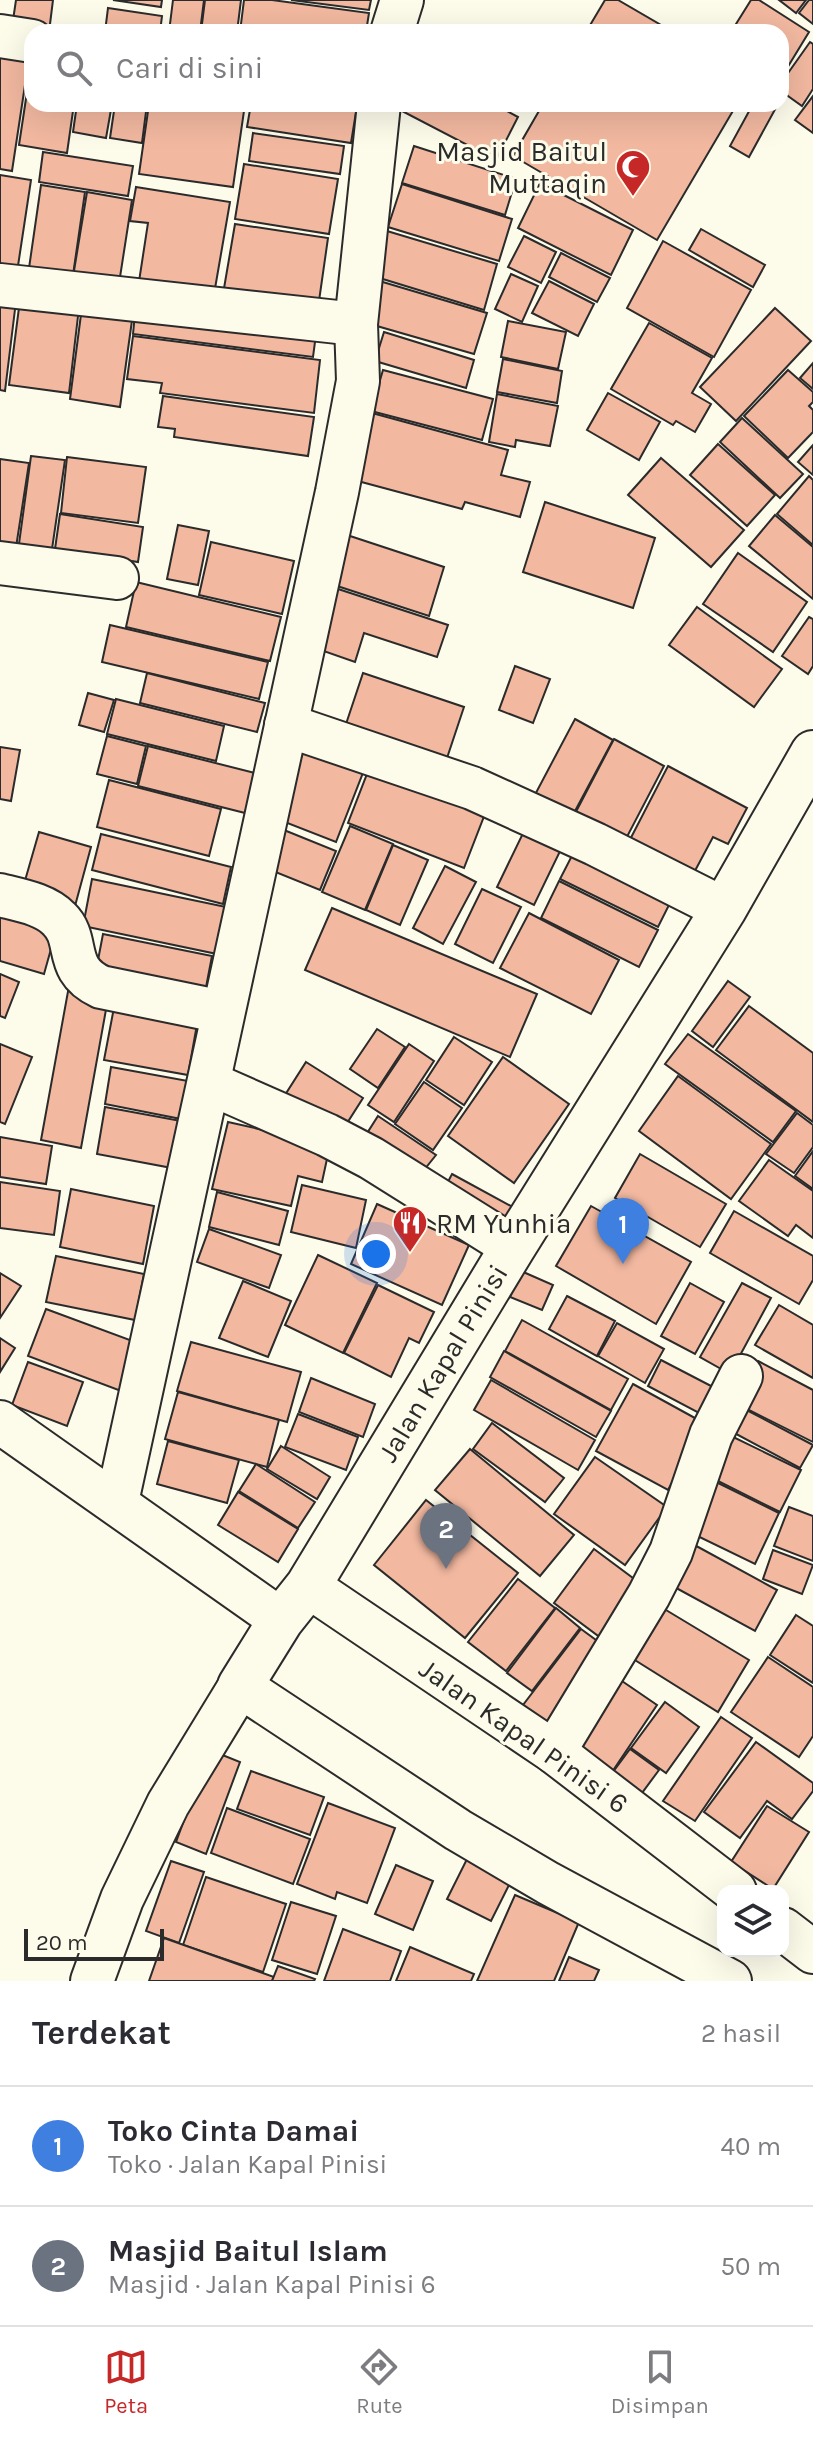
<!DOCTYPE html>
<html lang="id">
<head>
<meta charset="utf-8">
<style>
  body { margin:0; font-family:Karla,sans-serif; background:#f7f7f7; color:#2b2b33 }
  .controls { position:absolute; right:24px; bottom:24px; display:grid; overflow:hidden; border-radius:16px; box-shadow:0 8px 32px #0002 }
  .controls button { width:72px; height:72px; display:grid; place-items:center; padding:0; border:0; border-bottom:2px solid #e1e1e2; background:#fff; color:#2b2b33; font:40px sans-serif }
  .scale { position:absolute; left:24px; bottom:20px; width:140px; box-sizing:border-box; padding-left:8px; border:4px solid #2b2b2b; border-top:0; font-size:22px; line-height:28px; white-space:nowrap; color:#2b2b2b; -webkit-text-stroke:6px #fdfbea; paint-order:stroke }
  .you { position:absolute; left:376px; top:1254px; width:28px; height:28px; margin:-20px; border:6px solid #fff; border-radius:50%; background:#1a73e8; box-shadow:0 0 0 12px #1a73e833 }
  .badge { display:grid; place-items:center; width:52px; height:52px; border-radius:50%; background:#c62828; color:#fff; font-size:26px; font-weight:700 }
  .pin { position:absolute; translate:-50% -66px; filter:drop-shadow(0 2px 4px #0008) }
  .pin::after { content:''; position:absolute; top:42px; width:28px; height:24px; background:inherit; clip-path:polygon(0 0,100% 0,50% 100%) }
  .list { margin:0; padding:0; list-style:none }
  h2 { display:flex; justify-content:space-between; align-items:center; height:104px; margin:0; padding:0 32px; font-size:34px }
  h2 small { font-size:26px; font-weight:400; color:#7c7c81 }
  .list li { display:grid; grid-template-columns:52px 1fr auto; gap:24px; align-items:center; box-sizing:border-box; height:120px; padding:0 32px; border-top:2px solid #e1e1e2 }
  .list b { display:block; font-size:30px; white-space:nowrap }
  .list p { margin:0; font-size:26px; white-space:nowrap; color:#7c7c81 }
  .list em { font-size:26px; font-style:normal; color:#7c7c81 }
  .icon { flex:none; width:44px; height:44px; fill:none; stroke:currentColor; stroke-width:2; stroke-linecap:round; stroke-linejoin:round }
  .map { position:relative; flex:none; width:813px; height:1981px; overflow:hidden }
  .search { position:absolute; background:#fff; box-shadow:0 8px 32px #0002; left:24px; right:24px; top:24px; height:88px; display:flex; align-items:center; gap:20px; box-sizing:border-box; padding:0 28px; border-radius:24px; color:#7c7c81; font-size:30px }
  .sheet { height:344px; background:#fff }
  nav { display:flex; justify-content:space-around; align-items:center; box-sizing:border-box; height:112px; border-top:2px solid #e1e1e2; background:#fff; font-size:22px; color:#7c7c81 }
  nav a { display:grid; justify-items:center; gap:4px }
  nav .on { color:#c62828 }
  .map>svg:first-child { display:block }
  .building { fill:#f2b8a0; stroke:#2b2b2b; stroke-width:2 }
  .lines { fill:none; stroke-linecap:round; stroke-linejoin:round }
  .minor-casing { stroke:#2b2b2b; stroke-width:46 }
  .tertiary-casing { stroke:#2b2b2b; stroke-width:48 }
  .minor { stroke:#fdfbea; stroke-width:42 }
  .tertiary { stroke:#fdfbea; stroke-width:44 }
  .labels { text-anchor:middle; dominant-baseline:central; stroke-width:6; stroke-linejoin:round; paint-order:stroke }
  .poi-label { font-size:28px; fill:#2b2b2b; stroke:#fdfbea; text-anchor:end }
  .street-label { font-size:28px; fill:#2b2b2b; stroke:#fdfbea }
</style>
</head>
<body>
<div class="map">
<svg width="813" height="1981" viewBox="0 0 813 1981">
  <rect width="100%" height="100%" fill="#fdfbea"/>
  <g class="building">
    <polygon points="16,0 53,0 49,32 12,27"/>
    <polygon points="113,0 162,0 161,7"/>
    <polygon points="173,0 204,0 200,32 169,32"/>
    <polygon points="205,0 241,0 237,32 201,32"/>
    <polygon points="244,0 272,0 369,13 366,32 240,32"/>
    <polygon points="291,0 371,0 369,10"/>
    <polygon points="605,0 618,0 673,32 586,32"/>
    <polygon points="751,0 759,0 809,32 781,78 781,32 731,32"/>
    <polygon points="779,0 806,0 796,13"/>
    <polygon points="809,0 813,0 813,24 799,13"/>
    <polygon points="108,8 162,16 160,32 105,32"/>
    <polygon points="810,42 813,44 813,89 802,106 781,91 781,83"/>
    <polygon points="0,47 30,52 12,171 0,169"/>
    <polygon points="32,59 32,104 74,104 67,153 19,145"/>
    <polygon points="813,96 813,133 795,120"/>
    <polygon points="77,104 112,104 106,138 73,132"/>
    <polygon points="115,104 147,104 142,143 110,138"/>
    <polygon points="149,104 245,104 233,187 139,174"/>
    <polygon points="251,104 357,106 351,143 247,127"/>
    <polygon points="405,104 494,104 518,117 496,160 402,111"/>
    <polygon points="543,104 737,104 657,240 513,156"/>
    <polygon points="753,104 778,104 749,157 730,146"/>
    <polygon points="253,133 344,146 340,174 249,161"/>
    <polygon points="414,146 516,179 505,215 402,183"/>
    <polygon points="43,152 133,166 128,196 39,182"/>
    <polygon points="244,164 338,179 329,234 235,219"/>
    <polygon points="0,175 31,180 16,279 0,276"/>
    <polygon points="540,183 633,230 611,275 518,228"/>
    <polygon points="402,184 512,219 499,261 388,227"/>
    <polygon points="41,185 85,192 71,289 27,282"/>
    <polygon points="136,187 230,202 213,300 138,288 148,223 130,221"/>
    <polygon points="87,192 132,200 118,290 72,283"/>
    <polygon points="235,224 328,238 317,315 222,300"/>
    <polygon points="701,229 765,265 753,287 689,250"/>
    <polygon points="387,231 497,264 484,310 373,276"/>
    <polygon points="524,236 556,252 541,283 508,267"/>
    <polygon points="663,241 751,290 714,357 627,308"/>
    <polygon points="561,253 610,278 597,302 549,277"/>
    <polygon points="511,274 538,286 522,322 495,309"/>
    <polygon points="376,280 487,313 474,354 363,322"/>
    <polygon points="549,281 594,304 578,336 532,313"/>
    <polygon points="0,291 17,293 5,391 0,390"/>
    <polygon points="21,292 80,299 69,393 9,385"/>
    <polygon points="83,299 134,306 120,407 70,399"/>
    <polygon points="136,304 317,327 313,357 133,334"/>
    <polygon points="775,308 811,341 736,421 700,387"/>
    <polygon points="508,321 566,332 558,369 501,357"/>
    <polygon points="649,323 712,358 692,393 711,404 695,432 676,421 673,425 611,389"/>
    <polygon points="384,332 474,360 466,388 375,361"/>
    <polygon points="133,336 320,360 314,413 160,393 162,383 127,379"/>
    <polygon points="503,359 562,371 557,403 497,392"/>
    <polygon points="813,363 813,389 800,378"/>
    <polygon points="383,370 493,399 482,440 371,411"/>
    <polygon points="788,370 813,392 813,402 809,406 813,410 813,432 788,458 744,416"/>
    <polygon points="608,393 660,422 639,460 587,430"/>
    <polygon points="497,394 558,406 550,446 516,440 515,447 489,442"/>
    <polygon points="163,396 314,417 308,456 174,437 175,429 158,427"/>
    <polygon points="372,413 508,450 501,475 530,482 520,517 465,502 462,509 354,480"/>
    <polygon points="742,418 803,474 780,498 720,442"/>
    <polygon points="718,444 775,495 747,526 690,475"/>
    <polygon points="813,445 813,475 798,462"/>
    <polygon points="31,456 65,460 51,556 18,551"/>
    <polygon points="67,457 146,467 138,523 61,513"/>
    <polygon points="661,458 744,530 711,567 628,495"/>
    <polygon points="0,459 29,463 15,554 0,552"/>
    <polygon points="809,476 813,480 813,545 777,514"/>
    <polygon points="545,502 655,538 633,608 523,572"/>
    <polygon points="60,514 143,527 138,562 55,549"/>
    <polygon points="775,515 813,547 813,599 749,546"/>
    <polygon points="178,525 209,531 198,585 167,579"/>
    <polygon points="347,535 444,567 429,616 331,584"/>
    <polygon points="211,542 294,561 282,614 199,595"/>
    <polygon points="738,553 807,602 773,652 703,604"/>
    <polygon points="136,582 281,617 270,661 126,627"/>
    <polygon points="332,587 448,625 437,657 364,633 355,662 312,647"/>
    <polygon points="697,607 782,669 754,707 669,645"/>
    <polygon points="809,617 813,619 813,666 808,674 782,656"/>
    <polygon points="110,625 268,662 259,699 102,662"/>
    <polygon points="515,666 550,679 533,723 499,710"/>
    <polygon points="147,673 265,703 257,732 140,703"/>
    <polygon points="363,673 464,707 446,761 345,727"/>
    <polygon points="88,693 114,700 104,732 79,725"/>
    <polygon points="116,699 224,726 216,761 107,734"/>
    <polygon points="575,719 613,740 567,826 529,806"/>
    <polygon points="107,736 146,746 137,784 97,774"/>
    <polygon points="614,739 664,766 618,854 568,827"/>
    <polygon points="307,743 366,765 336,842 277,819"/>
    <polygon points="148,746 255,773 245,813 138,786"/>
    <polygon points="0,747 20,750 11,801 0,799"/>
    <polygon points="372,761 488,806 464,868 348,823"/>
    <polygon points="668,766 747,808 728,844 713,837 689,882 622,855"/>
    <polygon points="109,780 221,809 209,856 97,827"/>
    <polygon points="527,825 564,843 534,905 497,887"/>
    <polygon points="350,826 393,844 365,910 322,892"/>
    <polygon points="279,828 336,851 320,890 263,867"/>
    <polygon points="39,832 91,847 75,906 22,891"/>
    <polygon points="101,834 231,867 223,904 92,870"/>
    <polygon points="580,840 677,889 658,927 560,879"/>
    <polygon points="393,845 428,860 400,925 366,910"/>
    <polygon points="445,866 476,882 443,944 413,928"/>
    <polygon points="92,879 226,907 217,954 83,926"/>
    <polygon points="559,881 658,930 639,967 541,918"/>
    <polygon points="482,889 521,907 493,963 455,944"/>
    <polygon points="0,908 58,924 44,974 0,961"/>
    <polygon points="332,908 537,994 510,1057 305,970"/>
    <polygon points="529,913 619,960 591,1014 500,968"/>
    <polygon points="103,934 212,956 203,1003 94,981"/>
    <polygon points="0,974 19,982 5,1018 0,1016"/>
    <polygon points="728,981 750,997 713,1047 692,1031"/>
    <polygon points="69,986 109,993 81,1148 41,1140"/>
    <polygon points="116,997 199,1013 188,1075 104,1060"/>
    <polygon points="749,1006 813,1053 813,1122 716,1050"/>
    <polygon points="377,1029 405,1047 378,1088 350,1069"/>
    <polygon points="688,1034 796,1111 773,1142 665,1064"/>
    <polygon points="454,1037 492,1062 464,1105 426,1080"/>
    <polygon points="0,1044 32,1057 5,1124 0,1122"/>
    <polygon points="409,1044 434,1061 394,1122 368,1105"/>
    <polygon points="503,1057 569,1104 514,1183 448,1136"/>
    <polygon points="306,1062 363,1098 342,1131 285,1095"/>
    <polygon points="111,1067 188,1081 181,1119 105,1104"/>
    <polygon points="678,1076 771,1144 731,1199 639,1131"/>
    <polygon points="424,1082 462,1108 433,1150 395,1124"/>
    <polygon points="105,1107 181,1121 172,1168 97,1154"/>
    <polygon points="797,1113 813,1125 813,1147 794,1173 766,1154"/>
    <polygon points="378,1116 436,1155 420,1175 364,1138"/>
    <polygon points="228,1122 330,1145 322,1182 298,1176 291,1206 212,1189"/>
    <polygon points="0,1137 52,1146 46,1184 0,1177"/>
    <polygon points="813,1151 813,1189 795,1176"/>
    <polygon points="640,1154 726,1204 700,1247 615,1198"/>
    <polygon points="769,1160 813,1191 813,1238 796,1225 788,1236 739,1201"/>
    <polygon points="452,1174 520,1211 505,1232 440,1197"/>
    <polygon points="0,1182 60,1191 54,1235 0,1228"/>
    <polygon points="302,1185 366,1200 356,1248 291,1232"/>
    <polygon points="71,1189 154,1206 143,1264 60,1247"/>
    <polygon points="217,1192 288,1211 279,1245 209,1227"/>
    <polygon points="377,1204 469,1245 442,1305 351,1264"/>
    <polygon points="591,1206 691,1262 656,1324 556,1266"/>
    <polygon points="734,1211 813,1256 813,1280 799,1304 710,1253"/>
    <polygon points="209,1229 281,1255 269,1288 197,1262"/>
    <polygon points="318,1255 377,1283 343,1353 285,1325"/>
    <polygon points="56,1256 144,1274 135,1320 46,1302"/>
    <polygon points="521,1271 553,1285 542,1310 510,1297"/>
    <polygon points="0,1273 21,1286 0,1318"/>
    <polygon points="243,1281 291,1301 268,1357 219,1338"/>
    <polygon points="690,1283 724,1302 695,1354 661,1336"/>
    <polygon points="742,1283 771,1298 730,1374 700,1357"/>
    <polygon points="378,1285 434,1312 419,1343 409,1338 391,1377 344,1353"/>
    <polygon points="567,1296 615,1321 597,1356 549,1329"/>
    <polygon points="779,1305 813,1325 813,1378 755,1345"/>
    <polygon points="46,1309 138,1343 121,1391 28,1356"/>
    <polygon points="522,1320 628,1379 611,1410 505,1351"/>
    <polygon points="617,1323 664,1349 645,1383 598,1356"/>
    <polygon points="0,1338 15,1348 0,1372"/>
    <polygon points="191,1342 301,1372 287,1422 177,1391"/>
    <polygon points="504,1351 611,1411 596,1437 490,1377"/>
    <polygon points="661,1360 713,1387 699,1413 648,1386"/>
    <polygon points="758,1361 813,1390 813,1442 737,1404"/>
    <polygon points="28,1362 83,1382 67,1426 12,1405"/>
    <polygon points="311,1378 375,1404 363,1437 299,1412"/>
    <polygon points="491,1380 595,1440 578,1470 474,1410"/>
    <polygon points="633,1384 704,1423 668,1490 596,1451"/>
    <polygon points="178,1392 279,1420 267,1467 165,1439"/>
    <polygon points="737,1405 813,1445 800,1468 725,1428"/>
    <polygon points="298,1414 358,1437 346,1470 285,1447"/>
    <polygon points="492,1423 564,1478 545,1502 473,1449"/>
    <polygon points="727,1434 801,1470 780,1512 706,1475"/>
    <polygon points="168,1441 239,1460 227,1503 157,1484"/>
    <polygon points="281,1446 330,1477 317,1499 267,1469"/>
    <polygon points="470,1449 574,1535 540,1576 435,1490"/>
    <polygon points="595,1457 667,1507 625,1565 554,1514"/>
    <polygon points="256,1464 315,1502 298,1528 239,1491"/>
    <polygon points="708,1478 779,1513 755,1564 683,1529"/>
    <polygon points="238,1492 298,1529 278,1562 218,1525"/>
    <polygon points="426,1500 518,1573 465,1638 374,1565"/>
    <polygon points="789,1507 813,1516 813,1561 774,1546"/>
    <polygon points="689,1542 777,1590 755,1631 667,1583"/>
    <polygon points="594,1549 645,1587 605,1641 554,1603"/>
    <polygon points="773,1550 813,1565 802,1594 763,1579"/>
    <polygon points="518,1579 555,1608 506,1671 468,1642"/>
    <polygon points="661,1607 749,1660 718,1712 630,1657"/>
    <polygon points="556,1608 580,1628 532,1691 507,1673"/>
    <polygon points="796,1615 813,1626 813,1683 770,1655"/>
    <polygon points="581,1629 611,1651 551,1727 523,1705"/>
    <polygon points="768,1657 813,1687 813,1736 799,1757 731,1712"/>
    <polygon points="619,1679 657,1705 610,1775 571,1748"/>
    <polygon points="665,1702 699,1727 666,1773 631,1748"/>
    <polygon points="721,1717 752,1738 695,1821 663,1801"/>
    <polygon points="756,1742 813,1783 813,1791 792,1819 767,1801 740,1838 704,1812"/>
    <polygon points="630,1749 659,1770 639,1797 610,1776"/>
    <polygon points="210,1750 240,1762 206,1854 176,1842"/>
    <polygon points="251,1771 324,1797 310,1835 237,1809"/>
    <polygon points="328,1803 395,1828 367,1903 337,1892 335,1899 297,1884"/>
    <polygon points="767,1806 809,1832 773,1889 731,1862"/>
    <polygon points="227,1808 310,1839 293,1884 211,1853"/>
    <polygon points="467,1859 511,1881 491,1921 447,1899"/>
    <polygon points="171,1861 204,1872 179,1943 146,1931"/>
    <polygon points="396,1865 433,1881 413,1930 375,1914"/>
    <polygon points="206,1877 286,1904 263,1972 183,1945"/>
    <polygon points="515,1895 579,1922 554,1981 477,1981"/>
    <polygon points="291,1902 336,1916 317,1974 272,1960"/>
    <polygon points="343,1929 401,1951 390,1981 324,1981"/>
    <polygon points="164,1938 274,1977 272,1981 149,1981"/>
    <polygon points="410,1947 474,1974 471,1981 396,1981"/>
    <polygon points="569,1957 599,1970 594,1981 559,1981"/>
    <polygon points="278,1966 315,1979 314,1981 272,1981"/>
  </g>
  <g class="lines">
    <defs>
      <g id="minor">
        <polyline points="392,32 402,0"/>
        <polyline points="0,36 32,41"/>
        <polyline points="0,285 356,324"/>
        <polyline points="0,563 117,578"/>
        <polyline points="286,725 472,788 595,844 724,909"/>
        <path d="M0,895C19,900 45,904 59,919C81,940 62,969 101,987L223,1012"/>
        <polyline points="209,1083 327,1135 371,1158 513,1247"/>
        <polyline points="0,1422 281,1620"/>
        <polyline points="117,1502 337,492 358,381 356,324 379,104"/>
        <polyline points="308,1586 554,1752 735,1891"/>
        <polyline points="554,1752 649,1595 671,1552 711,1435 741,1376"/>
        <polyline points="783,1929 813,1952"/>
        <polyline points="92,1981 122,1899 168,1804 240,1686 458,1830 548,1883 730,1981"/>
      </g>
      <polyline id="tertiary" points="240,1686 281,1620 308,1586 513,1247 724,909 813,753"/>
    </defs>
    <use href="#minor" class="minor-casing"/>
    <use href="#tertiary" class="tertiary-casing"/>
    <use href="#minor" class="minor"/>
    <use href="#tertiary" class="tertiary"/>
  </g>
  <defs>
    <symbol id="mosque-pin" viewBox="-11 -11 22 30"><path d="M0 17L-7.5 6A9.5 9.5 0 1 1 7.5 6Z" fill="#c62828" stroke="#fdfbea"/><path d="M3.5-4.9A6 6 0 1 0 3.5 4.9A5 5 0 1 1 3.5-4.9Z" fill="#fff"/></symbol>
    <symbol id="restaurant-pin" viewBox="-11 -11 22 30"><path d="M0 17L-7.5 6A9.5 9.5 0 1 1 7.5 6Z" fill="#c62828" stroke="#fdfbea"/><path d="M-5-6h1v4h1v-4h1v4h1v-4h1v5L-1.5 .5V6h-2V.5L-5-1ZM5-6V6H3V1.5H1.5Q1.5-4 5-6Z" fill="#fff"/></symbol>
  </defs>
  <g fill-rule="evenodd">
    <use href="#mosque-pin" x="613" y="147" width="40" height="54"/>
    <use href="#restaurant-pin" x="390" y="1203" width="40" height="54"/>
  </g>
  <g class="labels">
    <g class="poi-label">
      <text x="607" y="151">Masjid Baitul<tspan x="607" dy="32">Muttaqin</tspan></text>
      <text x="436" y="1223" text-anchor="start">RM Yunhia</text>
    </g>
    <g class="street-label">
      <text transform="translate(443 1363) rotate(-59)">Jalan Kapal Pinisi</text>
      <text transform="translate(524 1736) rotate(35)">Jalan Kapal Pinisi 6</text>
    </g>
  </g>
</svg>
<div class="controls">
<button><svg class="icon" aria-label="layers" viewBox="0 0 24 24"><path d="M12 4l9 5-9 5-9-5zM3 14l9 5 9-5"/></svg></button>
</div>
<div class="scale">20 m</div>
<div class="you"></div>
<div class="pin badge" style="left:623px;top:1264px;background:#3f7fe0">1</div>
<div class="pin badge" style="left:446px;top:1569px;background:#6b7280">2</div>
<div class="search"><svg class="icon" aria-label="search" viewBox="0 0 24 24"><circle cx="10" cy="10" r="6"/><path d="M15 15l6 6"/></svg>Cari di sini</div>
</div>
<section class="sheet">
<h2>Terdekat<small>2 hasil</small></h2>
<ul class="list">
<li><span class="badge" style="background:#3f7fe0">1</span><div><b>Toko Cinta Damai</b><p>Toko · Jalan Kapal Pinisi</p></div><em>40 m</em></li>
<li><span class="badge" style="background:#6b7280">2</span><div><b>Masjid Baitul Islam</b><p>Masjid · Jalan Kapal Pinisi 6</p></div><em>50 m</em></li>
</ul>
</section>
<nav>
<a class="on"><svg class="icon" aria-label="map" viewBox="0 0 24 24"><path d="M3 6l6-2 6 2 6-2v14l-6 2-6-2-6 2zM9 4v14M15 6v14"/></svg>Peta</a>
<a><svg class="icon" aria-label="directions" viewBox="0 0 24 24"><path d="M12 3l9 9-9 9-9-9zM9 14v-3h6M13 9l2 2-2 2"/></svg>Rute</a>
<a><svg class="icon" aria-label="saved" viewBox="0 0 24 24"><path d="M7 4h10v16l-5-4-5 4z"/></svg>Disimpan</a>
</nav>
</body>
</html>
